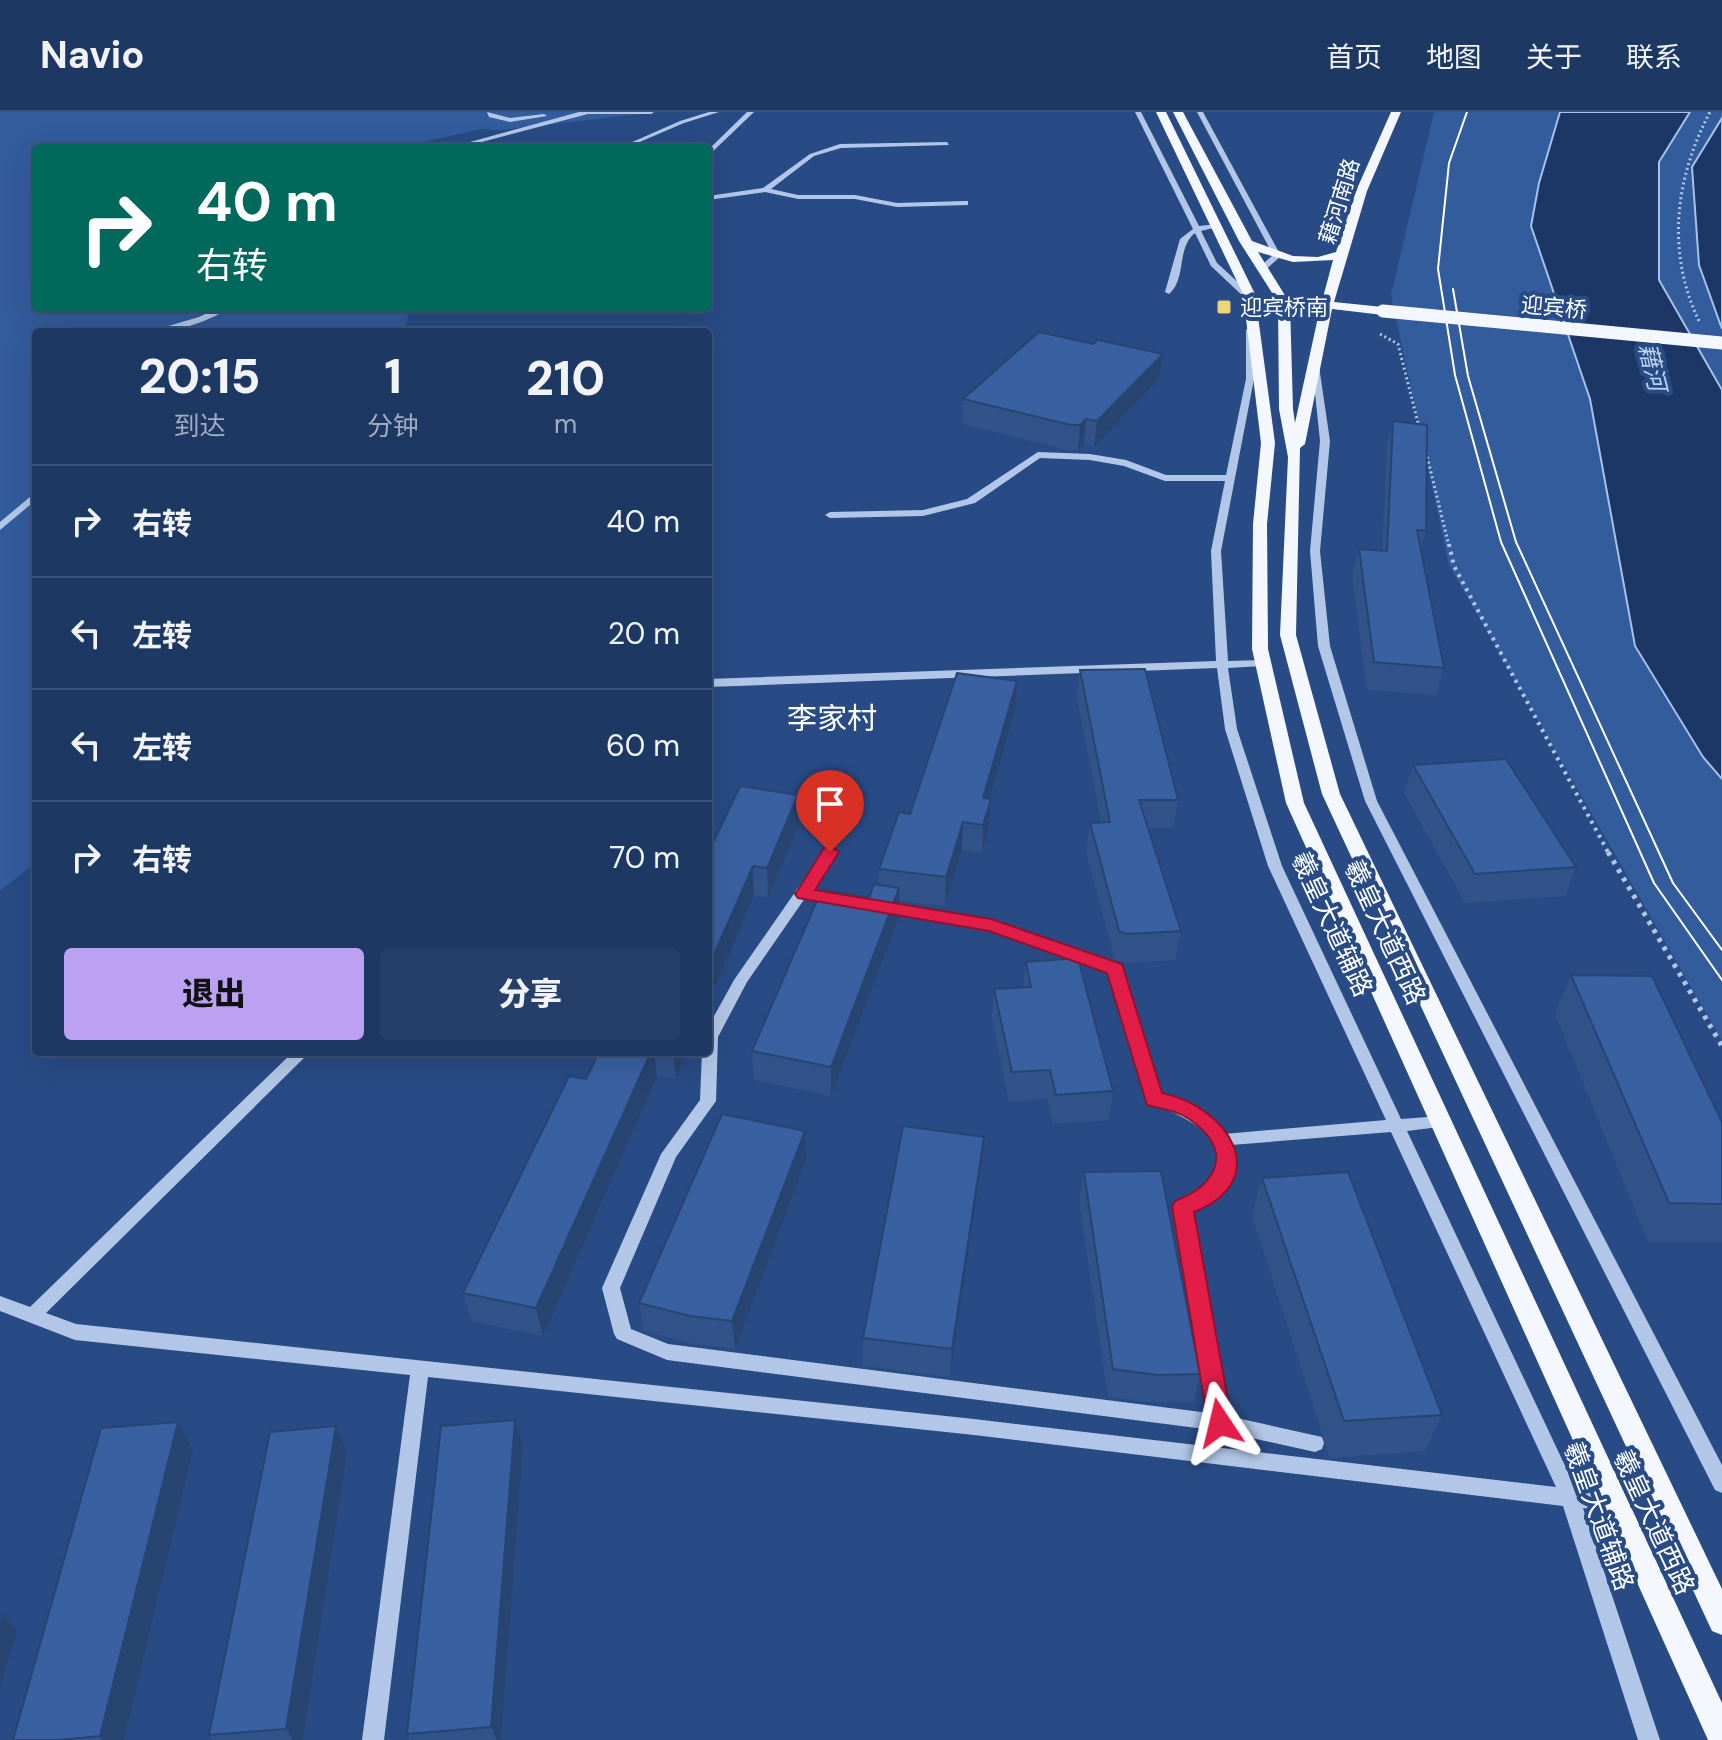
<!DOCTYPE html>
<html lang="zh">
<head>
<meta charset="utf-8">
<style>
	:root { --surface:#1e3864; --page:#263f6a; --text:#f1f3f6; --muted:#a1acbf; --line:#3c5278; --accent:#bca0f2 }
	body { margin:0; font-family:"DM Sans","Noto Sans SC",sans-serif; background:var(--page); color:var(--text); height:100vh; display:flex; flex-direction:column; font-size:30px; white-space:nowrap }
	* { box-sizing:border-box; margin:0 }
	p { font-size:26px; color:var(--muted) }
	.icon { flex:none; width:44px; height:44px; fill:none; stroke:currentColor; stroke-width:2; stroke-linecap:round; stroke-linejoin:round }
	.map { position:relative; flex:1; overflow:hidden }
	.drawer { position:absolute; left:32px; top:216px; width:680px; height:728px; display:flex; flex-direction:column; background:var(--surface); border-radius:8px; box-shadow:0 8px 32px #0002,0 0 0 2px var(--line) }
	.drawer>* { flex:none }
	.hud { position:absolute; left:32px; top:32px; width:680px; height:168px; border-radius:8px; box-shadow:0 8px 32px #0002,0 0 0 2px var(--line); background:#00695c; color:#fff; overflow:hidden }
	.pin { position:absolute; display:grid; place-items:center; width:68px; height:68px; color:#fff; margin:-82px -34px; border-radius:50% 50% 50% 0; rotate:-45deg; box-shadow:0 0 8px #0007 }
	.pin .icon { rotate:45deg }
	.me { position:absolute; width:88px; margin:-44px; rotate:350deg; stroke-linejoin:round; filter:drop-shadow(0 0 6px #0008) }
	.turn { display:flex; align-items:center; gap:28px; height:168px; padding:0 32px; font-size:36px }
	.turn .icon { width:104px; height:104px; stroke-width:2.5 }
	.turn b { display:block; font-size:56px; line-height:68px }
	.eta { display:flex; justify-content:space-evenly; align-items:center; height:136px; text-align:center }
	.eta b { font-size:48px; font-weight:800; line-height:56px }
	.primary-button { display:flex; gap:16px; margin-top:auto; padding:16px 32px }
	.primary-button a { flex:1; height:92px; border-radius:8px; background:var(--accent); color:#111; font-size:32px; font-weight:800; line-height:92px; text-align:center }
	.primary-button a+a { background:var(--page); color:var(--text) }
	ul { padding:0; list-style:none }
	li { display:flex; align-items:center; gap:24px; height:112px; padding:0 32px; border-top:2px solid var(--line) }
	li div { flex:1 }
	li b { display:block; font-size:30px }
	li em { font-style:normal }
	header { display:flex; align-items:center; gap:48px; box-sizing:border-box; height:112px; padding:0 40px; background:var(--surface); border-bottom:2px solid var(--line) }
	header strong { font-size:38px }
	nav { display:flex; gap:44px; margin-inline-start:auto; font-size:28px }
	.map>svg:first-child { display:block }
	.green { fill:#335c9c }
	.water { fill:#1c3765; stroke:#a7c1e8; stroke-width:2 }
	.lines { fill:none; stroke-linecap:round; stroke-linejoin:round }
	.path-far2 { stroke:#b2c7e7; stroke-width:3; stroke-dasharray:2 3; stroke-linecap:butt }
	.path-far1 { stroke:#b2c7e7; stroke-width:4; stroke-dasharray:3 5; stroke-linecap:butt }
	.path { stroke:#b2c7e7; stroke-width:5; stroke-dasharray:4 6; stroke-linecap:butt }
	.minor { fill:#b2c7e7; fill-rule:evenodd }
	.major { fill:#f4f7fe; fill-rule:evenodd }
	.tram { stroke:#fff; stroke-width:2 }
	.major-bridge { stroke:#f4f7fe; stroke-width:13 }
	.wall { fill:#31538a }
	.shaded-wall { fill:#284471 }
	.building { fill:#3961a1; stroke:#284471; stroke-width:2 }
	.route { fill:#e11d48; stroke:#92132f; stroke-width:2 }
	.poi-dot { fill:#efd379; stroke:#284b85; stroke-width:3 }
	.labels { text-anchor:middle; stroke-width:8; stroke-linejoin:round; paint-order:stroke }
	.far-street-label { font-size:22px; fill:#fff; stroke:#284b85 }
	.far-poi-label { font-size:22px; fill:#fff; stroke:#284b85; text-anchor:start }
	.far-water-label { font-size:24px; font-style:italic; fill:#bed1ef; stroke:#284b85 }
	.street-label { font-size:26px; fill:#fff; stroke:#284b85 }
	.quarter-label { font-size:30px; fill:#fff; stroke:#284b85 }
</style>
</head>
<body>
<header>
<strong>Navio</strong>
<nav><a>首页</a><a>地图</a><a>关于</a><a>联系</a></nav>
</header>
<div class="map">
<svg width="1722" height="1628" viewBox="0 0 1722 1628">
	<rect width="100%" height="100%" fill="#284b85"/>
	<path class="green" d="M0 0H658L498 18 481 17 396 36H36V196H410L404 220H36V750L0 779Z
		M1434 0H1560L1539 71 1555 188 1590 287 1635 534 1703 645 1722 667V929L1449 453 1391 183Z
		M1690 0H1722V278L1659 168V49Z"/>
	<path class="water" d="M1560 0H1690L1659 50V168L1722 278V667L1703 645 1635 534 1590 287 1531 114 1539 71Z
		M1722 6V217L1699 153 1692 55Z"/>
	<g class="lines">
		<path class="path-far2" d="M1699 209C1666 140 1675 66 1710 0
			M1380 222 1398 232 1420 319
			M1426 340 1449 434"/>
		<path class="path-far1" d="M1449 432 1454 454 1609 742"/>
		<path class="path" d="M1608 740 1722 934"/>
		<path class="minor" d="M487 0 510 6 544 2 547 4 510 10 489 5Z
			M579 0H654L651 2H588L459 36H448Z
			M709 0H719L684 11 635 32 630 31 680 9Z
			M747 0H754L708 44V38Z
			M1135 0H1141L1199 114 1217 112 1221 114 1201 119 1217 151 1252 183V187H1246L1211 154 1195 121C1176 136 1187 167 1169 182L1165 180 1180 127 1193 117Z
			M1197 0H1203L1281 144 1264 159 1257 157 1273 143Z
			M947 30 949 33 841 36 814 44 771 77 798 83H855L897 91 965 89H968V93L897 95 855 87H798L765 80 708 88V84L763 76 810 42 840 32Z
			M218 196H229C207 211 174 220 148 220L199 205Z
			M1250 215 1254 218V267L1221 439 1228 549 1263 548 1269 551 1263 554 1228 556 1237 617 1282 754 1401 1007 1441 1004 1447 1006 1449 1010 1447 1014 1407 1019 1576 1377 1622 1385 1625 1391 1622 1397 1615 1400 1583 1396 1660 1628H1638L1563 1394 974 1323 428 1265 384 1628H362L410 1263 75 1228 0 1199V1184L30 1195 293 940H310L46 1201 76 1212 974 1307 1556 1375 1391 1020 1231 1033C1240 1069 1221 1083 1192 1098L1228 1304 1322 1325 1324 1331 1322 1337 1315 1340 1220 1319 667 1248 617 1227 614 1222 602 1176 661 1042 700 988 702 940H708V915L734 868 825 737 830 736 837 740 747 870 718 925 716 989 676 1045 620 1176 631 1217 668 1232 1209 1301 1175 1095C1183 1081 1204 1080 1214 1065 1239 1027 1175 999 1148 991L1110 860 989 817 883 800 876 795 883 790 991 808 1121 853 1161 983C1185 990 1209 1000 1224 1022L1386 1008 1268 754 1225 617 1217 556 708 575V567L1216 549 1211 439 1225 369H1165L1124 354 1090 348 1040 346 975 391 923 404 830 406 825 403 830 400 923 398 967 387 1038 340 1090 342 1126 348 1166 363H1226L1246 267V218Z
			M1312 252 1319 254 1330 329 1320 439 1330 534 1377 689 1722 1353V1381L1715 1378 1365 689 1318 534 1310 439 1320 329Z
			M36 380V388L0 418V410Z"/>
		<path class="major" d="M1156 0H1166L1255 182 1275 331 1267 412 1268 537 1304 691 1722 1591V1628H1708L1286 691 1252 537 1253 412 1261 331 1243 182Z
			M1173 0H1183L1252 129 1293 144 1318 145 1336 140 1356 79 1391 0H1401L1367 79 1334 190 1383 195 1389 199 1383 203 1332 197 1305 332 1300 336 1296 523 1340 682 1722 1477V1523L1712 1519 1322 682 1280 523 1288 345 1279 297 1278 191 1267 187 1274 184 1239 129ZM1258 140 1293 150 1333 148 1322 189 1286 185ZM1290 192 1320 196 1295 311 1293 297Z"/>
		<path class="tram" d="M1467 0 1449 51 1438 157 1455 263 1501 430 1654 771 1722 868
			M1453 177 1468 264 1516 430 1673 771 1722 838"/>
		<path class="major-bridge" d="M1383 199 1722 231"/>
	</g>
	<path class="wall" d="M1093 232 1163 242 1159 267 1094 335 1084 332 1078 339 1068 338 962 312 963 287Z
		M1393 309 1426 419 1421 436 1444 556 1436 583 1367 578 1352 464 1359 437 1382 439 1387 334Z
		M1080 558 1178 688 1173 716H1148L1181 819 1175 848 1123 851 1115 848 1086 740 1090 711 1101 710 1077 585Z
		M1015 597 989 687V715L982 741 962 738 945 794 899 789V805L831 984 754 968 752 939 879 773V757L910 702Z
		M1413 653 1576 755 1565 784 1465 791 1404 681Z
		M798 683 799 712 768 785 754 783 708 891V741Z
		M1026 850 1113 979 1109 1008 1053 1012 1047 987 1009 990 992 907 994 877 1023 876Z
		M1571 863 1722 1010V1130H1648L1555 902Z
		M599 940H687L676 967 657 964 543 1224 471 1209 463 1181 586 967Z
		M805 1019 806 1048 735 1237 694 1232 644 1219 639 1191Z
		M981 1054 950 1265 863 1254V1226Z
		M1084 1060 1200 1262 1193 1290H1150L1108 1285 1079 1089Z
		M1262 1066 1442 1303 1425 1339 1330 1346 1252 1104Z
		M515 1308 523 1335 501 1628H409L407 1622Z
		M336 1314 347 1342 303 1628H213L209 1623Z
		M193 1338 124 1628H13Z"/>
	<path class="shaded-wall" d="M1163 242 1159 267 1094 335 1097 309Z
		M1086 307 1084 332 1078 339 1080 313Z
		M1017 569 1015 597 982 714 983 686Z
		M798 683 799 712 768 785 767 756Z
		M991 687 989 715 982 741 983 713Z
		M963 710 962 738 945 794 946 765Z
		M753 754 754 783 708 891V856Z
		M899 776V805L831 984V955Z
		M651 940H654L657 964 543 1224 536 1196Z
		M673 940H687L676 967Z
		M805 1019 806 1048 735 1237 732 1209Z
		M984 1025 981 1054 950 1265 952 1237Z
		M515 1308 523 1335 501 1628H497L491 1615Z
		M178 1310 193 1338 124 1628H103L100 1624Z
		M336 1314 347 1342 303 1628H293L286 1617Z
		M3 1502 17 1519 0 1576V1512Z"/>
	<path class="building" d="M1039 220 1093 232 1098 228 1163 242 1097 309 1086 307 1080 313H1071L963 287Z
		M1393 309 1427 313 1426 419 1417 418 1444 556 1374 550 1359 437 1387 439Z
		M1145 557 1178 688H1139L1181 819 1127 822 1119 819 1090 711 1110 710 1080 558Z
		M957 561 1017 569 983 686 991 687 983 713 963 710 946 765 879 757 899 700 910 702Z
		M1506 647 1576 755 1475 762 1413 653Z
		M740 674 798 683 767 756 753 754 708 856V741Z
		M874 772 899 776 831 955 752 939 822 777 869 786Z
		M1078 846 1113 979 1056 983 1050 958 1012 960 994 877 1031 875 1026 850Z
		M1571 863 1652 864 1722 1010V1092L1669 1091Z
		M599 940H651L536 1196 463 1181 569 964 586 967Z
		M722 1002 805 1019 732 1209 690 1204 639 1191Z
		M903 1014 984 1025 952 1237 863 1226Z
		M1161 1059 1200 1262 1157 1263 1113 1257 1084 1060Z
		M1348 1060 1442 1303 1344 1309 1262 1066Z
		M515 1308 491 1615 407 1622 441 1314Z
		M178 1310 100 1624 59 1628H13L101 1316Z
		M336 1314 286 1617 209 1623 270 1320Z"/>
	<path class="route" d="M830 734 839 740 815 778 991 807 1122 852 1162 981C1228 994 1275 1068 1194 1100L1232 1311 1229 1319 1220 1322 1212 1319 1208 1311 1172 1095 1175 1089C1220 1072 1233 1037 1189 1007 1176 998 1161 997 1147 993L1107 861 989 819 798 786 795 782 798 778 824 736Z"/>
	<rect class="poi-dot" x="1216" y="187" width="16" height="16" rx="4"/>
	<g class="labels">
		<g class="far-street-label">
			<text transform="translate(1339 89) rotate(-73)" y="8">藉河南路</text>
			<text transform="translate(1554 195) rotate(5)" y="8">迎宾桥</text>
		</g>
		<g class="far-poi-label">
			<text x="1240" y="203">迎宾桥南</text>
		</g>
		<g class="far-water-label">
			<text transform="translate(1652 255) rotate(76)" y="8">藉河</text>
		</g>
		<g class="street-label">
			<text transform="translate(1332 812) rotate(65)" y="9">羲皇大道辅路</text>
			<text transform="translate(1385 820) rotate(65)" y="9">羲皇大道西路</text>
			<text transform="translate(1599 1404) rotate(70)" y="9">羲皇大道辅路</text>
			<text transform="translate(1654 1410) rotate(65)" y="9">羲皇大道西路</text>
		</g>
		<g class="quarter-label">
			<text x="832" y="617">李家村</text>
		</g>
	</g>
</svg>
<div class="pin" style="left:830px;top:740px;background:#d93025"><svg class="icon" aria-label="arrive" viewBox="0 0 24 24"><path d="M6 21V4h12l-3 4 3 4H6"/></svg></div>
<svg class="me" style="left:1220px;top:1311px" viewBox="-20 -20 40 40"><path d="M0-17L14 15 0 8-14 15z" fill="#e11d48" stroke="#fff" stroke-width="4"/></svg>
<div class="hud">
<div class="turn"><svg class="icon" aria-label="right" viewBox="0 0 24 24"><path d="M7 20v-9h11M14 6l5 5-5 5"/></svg><div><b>40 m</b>右转</div></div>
</div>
<section class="drawer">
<div class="eta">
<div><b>20:15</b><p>到达</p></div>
<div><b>1</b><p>分钟</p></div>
<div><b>210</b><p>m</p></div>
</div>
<ul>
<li><svg class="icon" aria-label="right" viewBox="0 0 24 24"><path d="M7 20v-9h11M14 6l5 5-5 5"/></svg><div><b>右转</b></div><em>40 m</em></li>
<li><svg class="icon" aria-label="left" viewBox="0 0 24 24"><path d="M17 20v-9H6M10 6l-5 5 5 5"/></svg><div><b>左转</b></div><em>20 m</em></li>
<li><svg class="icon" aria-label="left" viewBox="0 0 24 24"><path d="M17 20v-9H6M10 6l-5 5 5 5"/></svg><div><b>左转</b></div><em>60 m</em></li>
<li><svg class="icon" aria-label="right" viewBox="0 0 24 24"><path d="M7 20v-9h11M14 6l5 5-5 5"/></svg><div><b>右转</b></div><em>70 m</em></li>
</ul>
<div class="primary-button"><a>退出</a><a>分享</a></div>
</section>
</div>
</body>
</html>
